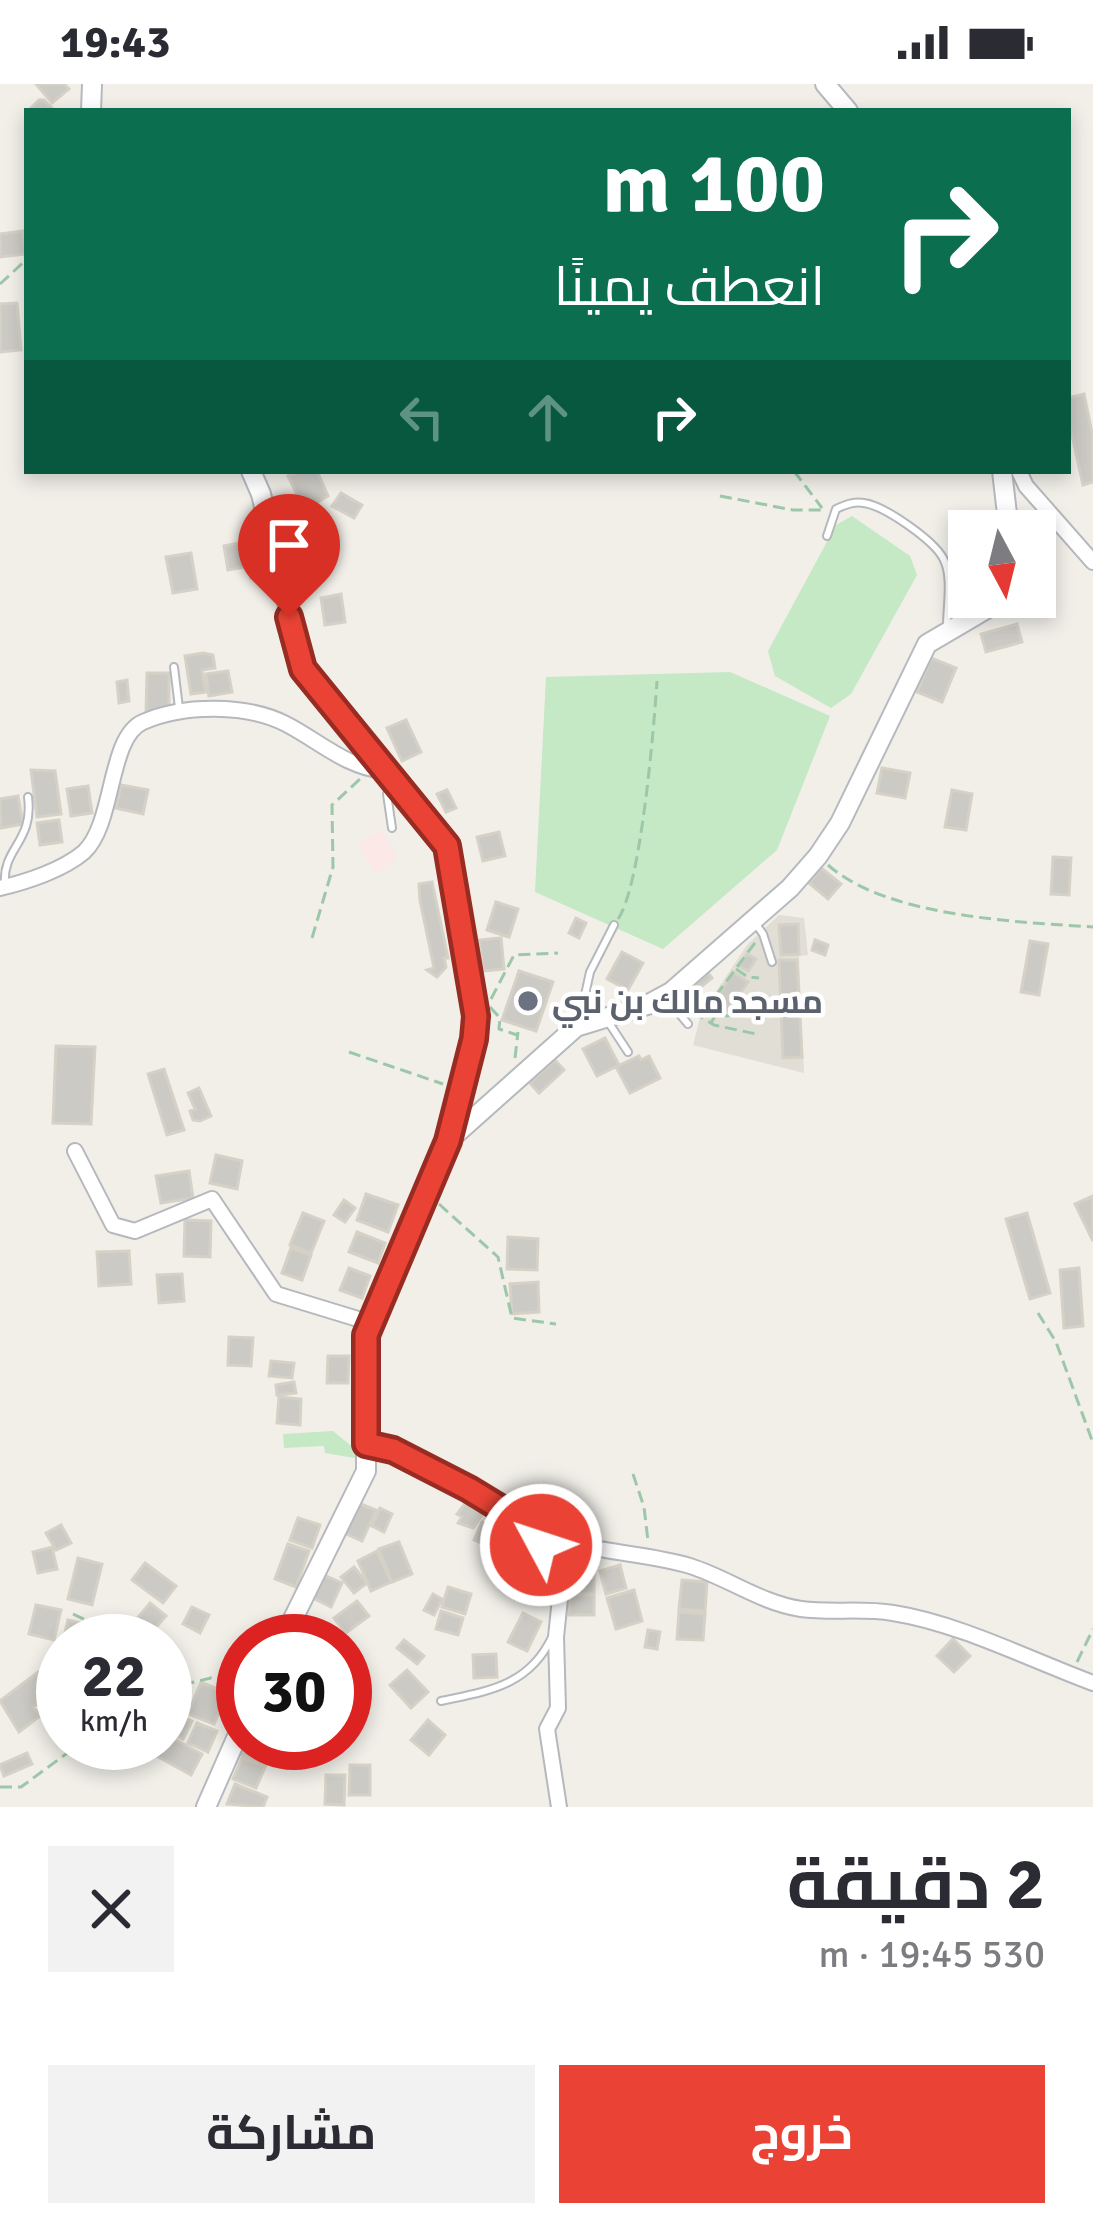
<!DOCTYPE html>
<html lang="ar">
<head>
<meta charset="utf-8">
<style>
	:root { --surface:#fff; --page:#f2f2f3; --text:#2b2b33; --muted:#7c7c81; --accent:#ea4335 }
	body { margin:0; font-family:Signika,Cairo,sans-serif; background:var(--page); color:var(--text); direction:rtl; height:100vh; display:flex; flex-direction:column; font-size:45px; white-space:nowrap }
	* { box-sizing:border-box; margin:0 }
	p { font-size:39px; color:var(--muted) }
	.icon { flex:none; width:66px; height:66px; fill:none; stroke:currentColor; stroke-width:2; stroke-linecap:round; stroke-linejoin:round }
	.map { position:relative; height:1723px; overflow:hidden; direction:ltr }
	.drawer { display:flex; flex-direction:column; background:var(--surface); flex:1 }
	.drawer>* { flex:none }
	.guide { position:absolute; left:24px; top:24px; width:1047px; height:366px; border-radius:0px; box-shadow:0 6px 18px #0003; direction:rtl; background:#0b6e4f; color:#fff; overflow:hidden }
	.needle { width:78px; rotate:173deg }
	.buttons { position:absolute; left:948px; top:426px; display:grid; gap:24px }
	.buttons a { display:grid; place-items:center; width:108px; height:108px; border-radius:0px; background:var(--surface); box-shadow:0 6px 18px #0003; font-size:60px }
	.speed { position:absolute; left:36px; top:1530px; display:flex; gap:24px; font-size:60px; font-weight:700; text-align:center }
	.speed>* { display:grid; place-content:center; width:156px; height:156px; border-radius:50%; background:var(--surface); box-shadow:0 6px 18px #0003; line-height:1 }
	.speed small { font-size:30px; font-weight:400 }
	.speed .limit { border:18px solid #d22; background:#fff; color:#111 }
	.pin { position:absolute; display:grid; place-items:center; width:102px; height:102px; color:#fff; margin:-123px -51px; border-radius:50% 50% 50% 0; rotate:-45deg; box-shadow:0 0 12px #0007 }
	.pin .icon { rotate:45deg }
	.me { position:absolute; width:132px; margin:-66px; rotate:310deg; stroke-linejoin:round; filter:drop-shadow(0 0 9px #0008) }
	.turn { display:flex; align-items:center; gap:42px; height:252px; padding:0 48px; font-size:54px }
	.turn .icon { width:156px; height:156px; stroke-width:2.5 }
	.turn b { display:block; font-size:84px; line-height:102px }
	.lanes { display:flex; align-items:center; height:114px; padding:0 48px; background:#0003; justify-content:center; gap:60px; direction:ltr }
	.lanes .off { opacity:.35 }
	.round { display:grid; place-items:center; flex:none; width:126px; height:126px; border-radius:0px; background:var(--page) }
	.headline { display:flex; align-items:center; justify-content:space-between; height:204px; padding:0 48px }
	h1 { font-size:72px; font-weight:700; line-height:90px }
	.cta { display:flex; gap:24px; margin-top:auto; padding:24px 48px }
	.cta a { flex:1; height:138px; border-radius:0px; background:var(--accent); color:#fff; font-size:48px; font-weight:700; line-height:138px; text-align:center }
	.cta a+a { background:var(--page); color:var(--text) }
	.status { display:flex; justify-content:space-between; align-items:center; height:84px; padding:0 60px; background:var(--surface); direction:ltr }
	.status svg { height:33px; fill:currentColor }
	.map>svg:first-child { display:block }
	.education { fill:#e1ded6 }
	.medical { fill:#fce8e6 }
	.green { fill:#c5e8c5 }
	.building { fill:#cccac5; stroke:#d6d1c6; stroke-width:3 }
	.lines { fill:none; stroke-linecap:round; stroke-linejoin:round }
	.lane-casing { stroke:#b5b8bc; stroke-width:10 }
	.street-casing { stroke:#b5b8bc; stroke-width:18 }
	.secondary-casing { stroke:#b6babf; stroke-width:22 }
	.path { stroke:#9cc7a9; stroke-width:3; stroke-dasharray:12 6; stroke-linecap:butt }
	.lane { stroke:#fff; stroke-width:6 }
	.street { stroke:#fff; stroke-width:14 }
	.secondary { stroke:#fff; stroke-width:18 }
	.route-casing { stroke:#982c22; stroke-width:30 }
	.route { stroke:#ea4335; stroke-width:21 }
	.worship-dot { fill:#6b7280; stroke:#fff; stroke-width:4.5 }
	.labels { text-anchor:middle; stroke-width:9; stroke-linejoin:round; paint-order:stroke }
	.worship-label { font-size:33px; font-weight:bold; fill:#5b616d; stroke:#fff; text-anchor:start }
</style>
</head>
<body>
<div class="status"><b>19:43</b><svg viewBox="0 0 49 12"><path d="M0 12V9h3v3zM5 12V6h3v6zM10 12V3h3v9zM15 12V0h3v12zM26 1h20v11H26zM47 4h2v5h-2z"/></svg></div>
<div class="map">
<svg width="1093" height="1723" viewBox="0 0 1093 1723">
	<rect width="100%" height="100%" fill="#f1efe8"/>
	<path class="education" d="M779 831 804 834 808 871 799 872 804 989 693 961 701 930 747 861Z"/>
	<path class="medical" d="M382 745 397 774 381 787H375L358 760Z"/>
	<path class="green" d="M852 432 910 472 917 491 851 610 831 624 775 592 768 567 836 441Z
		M730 588 830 632 777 766 663 865 535 808 546 593Z
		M333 1347 355 1365V1374L325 1369 324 1362 284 1364 283 1350Z"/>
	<path class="building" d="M36 0H64L69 5 52 19Z
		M39 16H44L55 27H28Z
		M23 147 26 170 0 173V150Z
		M17 219 21 266 0 268V220Z
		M1084 310 1093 353V398L1083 401 1068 333V314Z
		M302 387H317L328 412 305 426 288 392Z
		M341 409 362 421 354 434 332 422Z
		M302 438 308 464 287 470 280 444Z
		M254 456 261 491 251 494 249 482 228 486 224 462Z
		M191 469 197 505 173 509 166 473Z
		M341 510 345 538 325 541 321 514Z
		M1017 540 1022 558 986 568 981 550Z
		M203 569 213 571 215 584 202 586 206 608 191 610 185 572Z
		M931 574 956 584 942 618 917 608Z
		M228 587 232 608 209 612 206 590Z
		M147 589H169V622L146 628Z
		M127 596 129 617 119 619 117 598Z
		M406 636 421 668 402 677 387 644Z
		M882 684 910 689 905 714 877 709Z
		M31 686 55 687 61 730 37 733Z
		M121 701 148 706 143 730 116 724Z
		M88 702 92 729 71 732 67 705Z
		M447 706 456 724 446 728 437 710Z
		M952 706 972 710 966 746 945 743Z
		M18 712 23 740 1 744 0 715Z
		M59 736 62 758 40 761 37 739Z
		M499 748 505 772 483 777 477 753Z
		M1053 773 1071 774 1069 811 1051 810Z
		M821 784 841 800 828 815 809 799Z
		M432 798 448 874H444L446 883 437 893 427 886 434 884 420 816 419 800Z
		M496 818 518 825 509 853 487 846Z
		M576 834 586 839 579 854 569 849Z
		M798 840 799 870 781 871 779 841Z
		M501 854 504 885 483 887 479 856Z
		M815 856 828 861 825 871 812 866Z
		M1030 857 1048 860 1039 911 1021 908Z
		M622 868 643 879 628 906 607 895Z
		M747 870 756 875 748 887 739 882Z
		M779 876H797L802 973 783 974Z
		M519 887 553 898 536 947 502 936Z
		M733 888 748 898 728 927 714 918Z
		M708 889 712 894 696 907 692 902Z
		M605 954 619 981 597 992 583 965Z
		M56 962 95 963 91 1040 53 1039Z
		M639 972 641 976 649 972 660 994 630 1009 616 983Z
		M555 976 564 986 539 1009 530 999Z
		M164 985 184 1046 167 1051 148 990Z
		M199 1004 211 1032 200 1037 193 1036 190 1027 195 1025 188 1009Z
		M216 1071 242 1077 237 1105 210 1099Z
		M189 1087 193 1114 161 1119 156 1092Z
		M366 1110 398 1121 388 1148 357 1136Z
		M1093 1112V1157L1075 1120Z
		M344 1116 355 1124 345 1138 334 1131Z
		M303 1129 324 1137 311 1169 290 1161Z
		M1027 1129 1050 1209 1030 1215 1006 1135Z
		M185 1136 211 1137 210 1173 184 1172Z
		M357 1148 385 1159 378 1179 349 1168Z
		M508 1153 538 1155 537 1186 507 1185Z
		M291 1164 311 1171 302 1196 282 1189Z
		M129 1167 131 1200 99 1202 97 1168Z
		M349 1184 370 1192 362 1214 340 1206Z
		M1079 1184 1083 1242 1064 1244 1060 1186Z
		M182 1190 184 1217 159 1219 157 1191Z
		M538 1198 539 1228 512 1230 510 1200Z
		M229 1253 253 1254 251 1282 228 1281Z
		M328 1272H349L348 1299H327Z
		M271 1277 294 1279 292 1294 269 1292Z
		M294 1298 296 1309 277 1311 276 1301Z
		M279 1313 301 1315 300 1341 277 1339Z
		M467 1417 484 1428 473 1444 458 1439 462 1433 457 1430Z
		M356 1418 376 1426 362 1457 342 1448Z
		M380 1424 392 1430 384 1448 372 1442Z
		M495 1429 516 1439 511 1452 515 1454 503 1479 495 1475 499 1467 474 1456 482 1438 490 1442Z
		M298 1434 320 1441 312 1464 290 1456Z
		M61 1441 71 1459 56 1466 46 1449Z
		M529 1455 552 1492 532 1504 509 1468Z
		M399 1458 412 1490 392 1498 379 1465Z
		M288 1460 309 1467 296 1503 275 1495Z
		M52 1463 57 1485 38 1489 33 1468Z
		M377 1467 391 1498 371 1507 358 1477Z
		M78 1474 102 1480 92 1521 68 1515Z
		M145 1479 176 1502 163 1519 132 1496Z
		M620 1481 626 1504 606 1510 600 1487Z
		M354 1483 367 1499 354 1509 341 1493Z
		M569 1486H594V1509L569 1510Z
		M324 1491 342 1499 331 1523 313 1514Z
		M682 1496 707 1498 705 1527 679 1525Z
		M448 1503 471 1510 465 1530 442 1523Z
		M634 1506 642 1537 616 1545 607 1514Z
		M433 1510 442 1515 434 1531 424 1526Z
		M570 1511H594V1531H569Z
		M357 1517 369 1532 346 1549 334 1534Z
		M150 1519 166 1532 144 1557 129 1544Z
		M36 1521 61 1526 54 1556 29 1550Z
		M192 1523 209 1531 200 1549 183 1540Z
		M441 1527 463 1534 458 1551 436 1545Z
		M679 1528 705 1530 703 1556 677 1555Z
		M523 1529 541 1538 527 1567 508 1558Z
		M68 1536 93 1542 89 1557H63Z
		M648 1546 660 1548 657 1565 645 1563Z
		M953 1555 970 1572 954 1588 937 1572Z
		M404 1556 424 1572 417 1580 397 1564Z
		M496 1570 497 1593 474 1594 473 1571Z
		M407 1586 428 1608 411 1624 390 1601Z
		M38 1588 53 1608 33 1623 40 1632 19 1648 0 1617Z
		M201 1598 227 1609 214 1640 188 1630Z
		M174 1629 192 1637 183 1655 165 1647Z
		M428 1636 445 1651 429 1671 411 1656Z
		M197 1639 217 1647 208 1668 188 1659Z
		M165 1650 202 1670 191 1691 153 1670 159 1659H165Z
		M248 1659H275L266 1681 242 1671Z
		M294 1659H328L323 1671Z
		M27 1669 32 1680 4 1692 0 1681Z
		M242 1674 265 1683 256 1704 233 1695Z
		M350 1681H370V1711H349Z
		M326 1691H345L344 1721 325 1720Z
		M235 1700 267 1713 263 1723 227 1720Z"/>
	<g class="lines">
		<g class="lane-casing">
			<path id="lane" d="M827 452 836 425C845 421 854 417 864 419 885 422 933 456 943 474 953 492 947 521 947 542
				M174 583 179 624
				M392 701 387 710 392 744
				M5 800C2 764 34 758 28 713
				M755 839 763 850 772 878
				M667 915 688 940
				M607 936 628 968
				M579 938 590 888 614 841
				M441 1617C488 1607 529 1602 552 1553"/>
		</g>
		<g class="street-casing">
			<path id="street" d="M1019 387 1026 402 1093 478
				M0 804C26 798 63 786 84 768 115 739 108 653 143 638 184 620 247 620 286 640 319 657 347 684 385 687
				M75 1067 113 1141 135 1147 212 1115 276 1210 371 1239
				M366 1360C444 1378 503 1441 581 1461 617 1470 654 1471 690 1482 728 1494 761 1519 801 1525 831 1529 863 1524 893 1529 958 1539 1031 1576 1093 1599
				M526 1442 556 1485 561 1505 556 1553 558 1624 547 1645 559 1723"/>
		</g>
		<g class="secondary-casing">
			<path id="secondary" d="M825 0 848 27
				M91 27 92 0
				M251 387 261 410 303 585 447 762 476 932 474 955 448 1057 366 1251V1387L282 1557
				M1002 387 1009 447
				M448 1057 576 943 647 921 671 908 790 804 818 772 840 739 927 560 1007 513
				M206 1723 243 1639"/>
		</g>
		<path class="path" d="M0 200 27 175
			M794 387 822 424
			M720 412 793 426H823
			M828 781C887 833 1017 838 1093 843
			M618 835C641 802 654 643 657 597
			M312 854 333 783 332 721 360 695
			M736 885 748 893 759 894
			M491 915 514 871 558 869
			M490 923 500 934 499 945 517 951
			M693 928 714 941 756 950
			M720 928 727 932 759 928
			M711 939 718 927 709 921 757 856
			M349 968 443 1000
			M515 974 518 948
			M439 1120 498 1173 512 1234 556 1240
			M1038 1229 1056 1258 1093 1359
			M633 1390 644 1423 648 1457
			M73 1530 130 1557
			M1077 1578 1093 1545
			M165 1586 178 1600
			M165 1605 211 1594 243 1601
			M0 1703H21L81 1659"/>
		<use href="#lane" class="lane"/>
		<use href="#street" class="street"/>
		<use href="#secondary" class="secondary"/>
	</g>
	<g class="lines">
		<g class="route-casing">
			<path id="route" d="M289 533 303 585 447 762 476 932 474 955 448 1057 366 1251V1360L393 1366 469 1405 523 1438 541 1461"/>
		</g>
		<use href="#route" class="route"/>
	</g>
	<circle class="worship-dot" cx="528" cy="917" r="12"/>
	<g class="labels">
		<g class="worship-label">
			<text x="552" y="929">مسجد مالك بن نبي</text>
		</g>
	</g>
</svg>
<div class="buttons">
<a><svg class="needle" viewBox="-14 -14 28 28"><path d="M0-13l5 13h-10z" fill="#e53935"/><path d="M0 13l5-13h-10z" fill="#7c7c81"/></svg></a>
</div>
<div class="speed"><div>22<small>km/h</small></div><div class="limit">30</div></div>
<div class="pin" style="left:289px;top:533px;background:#d93025"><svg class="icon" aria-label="arrive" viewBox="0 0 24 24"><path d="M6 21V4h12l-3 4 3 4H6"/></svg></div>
<svg class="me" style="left:541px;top:1461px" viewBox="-20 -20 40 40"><circle r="17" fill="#ea4335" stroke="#fff" stroke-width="3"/><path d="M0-11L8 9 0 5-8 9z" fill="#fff"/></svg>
<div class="guide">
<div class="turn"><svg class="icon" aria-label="right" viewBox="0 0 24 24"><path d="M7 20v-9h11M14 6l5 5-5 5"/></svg><div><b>100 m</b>انعطف يمينًا</div></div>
<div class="lanes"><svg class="icon off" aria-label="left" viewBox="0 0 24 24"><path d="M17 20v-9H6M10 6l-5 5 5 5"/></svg><svg class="icon off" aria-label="ahead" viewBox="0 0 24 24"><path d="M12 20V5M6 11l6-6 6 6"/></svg><svg class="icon" aria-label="right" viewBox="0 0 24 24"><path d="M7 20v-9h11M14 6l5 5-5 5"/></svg></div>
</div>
</div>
<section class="drawer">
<div class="headline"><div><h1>2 دقيقة</h1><p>530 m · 19:45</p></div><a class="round"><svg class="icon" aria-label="close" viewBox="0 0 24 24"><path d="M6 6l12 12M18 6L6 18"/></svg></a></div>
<div class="cta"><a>خروج</a><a>مشاركة</a></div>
</section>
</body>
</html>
